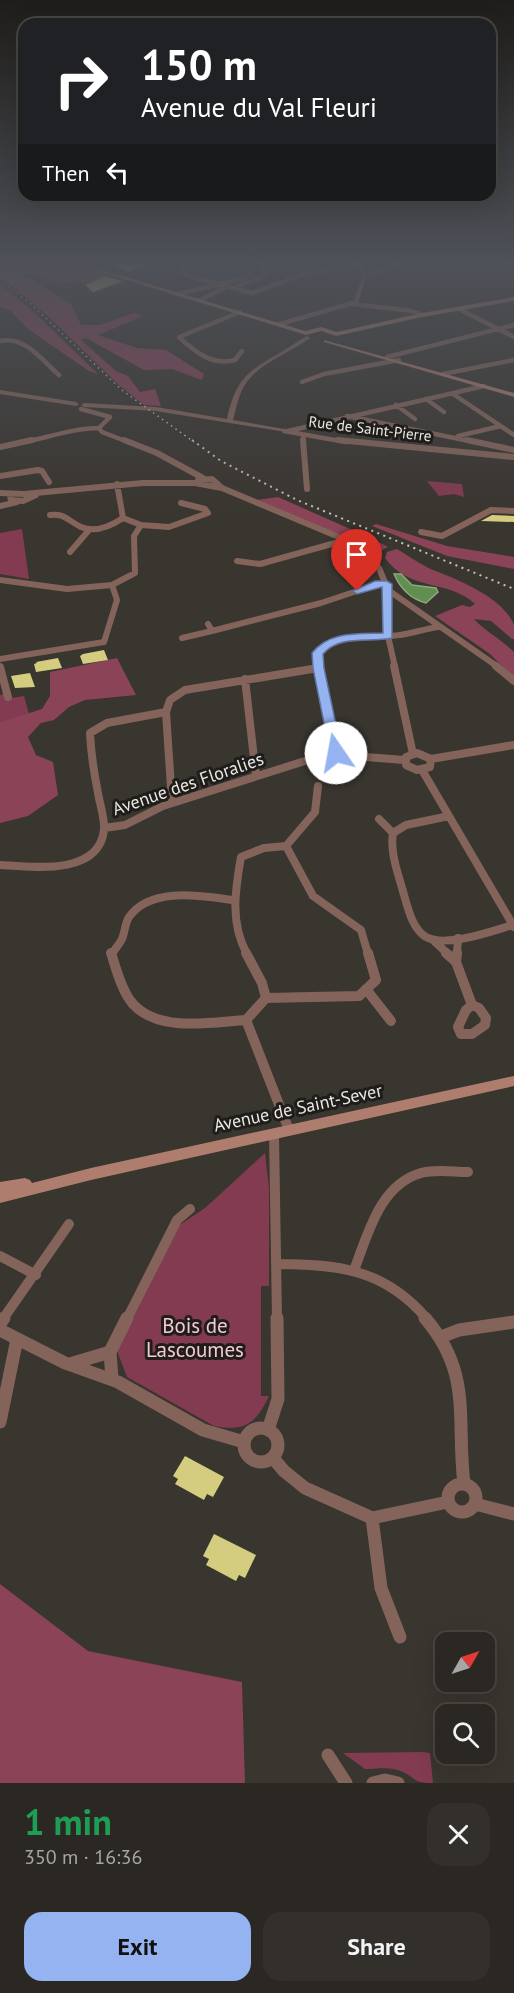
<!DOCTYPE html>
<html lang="en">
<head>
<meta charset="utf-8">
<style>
	:root { --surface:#2b2823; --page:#33302b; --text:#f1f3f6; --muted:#a6a6a6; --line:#474441; --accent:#95b2f1 }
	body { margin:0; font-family:"PT Sans",sans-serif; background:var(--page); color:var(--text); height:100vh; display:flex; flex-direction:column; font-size:22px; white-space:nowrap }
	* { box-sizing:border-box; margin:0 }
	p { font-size:20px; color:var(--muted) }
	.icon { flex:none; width:33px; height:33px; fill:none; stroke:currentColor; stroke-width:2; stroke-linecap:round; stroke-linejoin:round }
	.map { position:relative; height:1783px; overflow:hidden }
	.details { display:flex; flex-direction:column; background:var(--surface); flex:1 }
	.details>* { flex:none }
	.hud { position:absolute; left:18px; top:18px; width:478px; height:183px; border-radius:18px; box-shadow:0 6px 24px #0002,0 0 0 2px var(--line); background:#202124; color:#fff; overflow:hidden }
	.needle { width:39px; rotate:51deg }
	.buttons { position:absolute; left:435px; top:1632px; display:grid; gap:12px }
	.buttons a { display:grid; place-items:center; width:60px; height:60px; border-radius:12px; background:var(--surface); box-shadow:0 6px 24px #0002,0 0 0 2px var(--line); font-size:30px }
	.pin { position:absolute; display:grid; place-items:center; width:51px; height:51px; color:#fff; margin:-62px -26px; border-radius:50% 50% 50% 0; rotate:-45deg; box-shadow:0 0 6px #0007 }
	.pin .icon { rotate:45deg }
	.me { position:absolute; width:66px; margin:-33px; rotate:348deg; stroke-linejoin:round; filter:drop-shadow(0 0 4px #0008) }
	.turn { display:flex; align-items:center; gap:21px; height:126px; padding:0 24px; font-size:27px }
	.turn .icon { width:78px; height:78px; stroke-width:2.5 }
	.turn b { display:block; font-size:42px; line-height:51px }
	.then { display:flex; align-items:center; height:57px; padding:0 24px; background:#0003; gap:12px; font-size:22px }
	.round { display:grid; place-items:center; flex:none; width:63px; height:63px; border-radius:18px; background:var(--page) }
	.overview { display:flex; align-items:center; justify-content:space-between; height:102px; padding:0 24px }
	h1 { font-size:36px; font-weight:700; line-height:45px; color:#1e9e55 }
	.primary-button { display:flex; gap:12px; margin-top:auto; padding:12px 24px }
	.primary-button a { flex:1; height:69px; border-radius:18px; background:var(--accent); color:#111; font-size:24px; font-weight:700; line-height:69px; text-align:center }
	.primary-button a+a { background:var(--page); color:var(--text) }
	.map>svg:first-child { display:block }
	.green { fill:#823b50 }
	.forest { fill:#8b4358 }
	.water { fill:#638e52; stroke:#8ca97e; stroke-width:1.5 }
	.building { fill:#d4cd7f }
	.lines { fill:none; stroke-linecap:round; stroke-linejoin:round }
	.minor-far4 { stroke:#84645a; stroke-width:4.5 }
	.minor-far3 { stroke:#84645a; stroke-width:6 }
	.minor-far2 { stroke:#84645a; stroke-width:8 }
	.minor-far1 { stroke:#84645a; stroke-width:10 }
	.minor { stroke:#84645a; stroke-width:13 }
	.tertiary { fill:#84645a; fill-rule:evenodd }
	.secondary { fill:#af7d6e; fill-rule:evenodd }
	.rail-far1 { stroke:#c5c2bf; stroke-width:1.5; stroke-dasharray:1.5 4; stroke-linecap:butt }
	.rail { stroke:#c5c2bf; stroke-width:2; stroke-dasharray:2 4.5; stroke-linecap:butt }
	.route { fill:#95b2f1; stroke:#61749d; stroke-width:1.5 }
	.labels { text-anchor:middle; stroke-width:6; stroke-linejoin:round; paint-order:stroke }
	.far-street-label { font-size:15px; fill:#eae7e4; stroke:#1f1d1a }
	.street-label { font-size:18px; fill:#eae7e4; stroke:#1f1d1a }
	.near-park-label { font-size:21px; fill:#f5c8d2; stroke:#1f1d1a }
</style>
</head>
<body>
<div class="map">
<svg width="514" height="1783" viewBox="0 0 514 1783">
	<rect width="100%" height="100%" fill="#39352f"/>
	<path class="green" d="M46 264H69L126 281 94 293 80 281 61 283 20 272Z
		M427 481 462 484 464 497 454 494 439 496Z
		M22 529 29 579 0 574V533Z
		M4 694 5 699 24 696 29 714 0 722V695Z
		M265 1153 269 1188V1286H261V1396H269C256 1424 244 1432 214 1426L127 1377 117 1351 178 1226 205 1208Z
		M422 1752 430 1753 433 1783C413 1783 419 1780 403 1772 391 1766 377 1769 365 1769L343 1753Z"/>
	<path class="forest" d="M0 264H16L20 272 71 304 81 325H100L134 313 144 316 98 335 137 348 166 350 204 374 202 380 172 369 144 370 86 338 81 340 116 371 128 376 140 392 155 389 161 406 144 405 119 385 49 317 0 276Z
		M0 284 36 314 98 374 89 371 28 329 10 310 0 307Z
		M278 497 375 540 388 547 374 554 348 538 256 500Z
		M376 524 447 546 514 557V569L447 556 372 526Z
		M397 549C409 556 421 565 433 570 457 579 504 598 514 625 514 628 514 635 514 639H512L491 621 474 619C486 632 501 639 514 652V678L490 654 435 616 462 605 470 607 475 604C449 579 409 592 385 558L387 552Z
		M117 658 136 695 85 700 69 707 54 720 41 723 28 737 36 755 53 762 58 795 28 816 0 823V722L42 709 50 696V672Z
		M0 1584 88 1651 242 1682 245 1783H0Z"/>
	<path class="water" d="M394 574H401L412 585 436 588 438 592 426 603C411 599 400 588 394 574Z"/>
	<path class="building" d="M110 264H149L129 272Z
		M105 276 122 281 93 292 86 285Z
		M492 515 514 516V522L481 521Z
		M104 650 108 660 83 664 80 656 83 654Z
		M58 658 62 668 36 672 34 664 37 663 36 662Z
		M30 673 35 687 15 688 11 676Z
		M185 1456 224 1477 213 1497 207 1494 204 1500 175 1484 178 1479 173 1476Z
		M214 1534 256 1555 245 1578 239 1575 236 1581 206 1565 209 1559 203 1556Z"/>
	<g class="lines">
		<path class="minor-far4" d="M191 264 182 269 186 275 252 293 303 274 359 265
			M365 275 399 264
			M237 286 262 277 265 273 261 264
			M178 294 245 278 252 273 249 264
			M200 300 224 288
			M352 304 412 311 422 315
			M461 310 514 337
			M240 312 179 337C195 352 212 366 235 360L242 351
			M280 324 356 302 365 275 357 264
			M0 341C25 336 41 359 59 375
			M387 357 514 325
			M443 374 514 360
			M302 382 324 374 399 360
			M453 394 514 435
			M426 399 444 412
			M396 405 415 419
			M81 409 110 417 99 428 102 432 128 442
			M347 416 474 442
			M284 431 346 442
			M288 431 484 386
			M303 435 304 442
			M458 436 501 426
			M25 442C50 437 74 428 99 428"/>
		<path class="minor-far3" d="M124 440 157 453 203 478
			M303 440 307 489
			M338 440 514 457
			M467 440 514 450
			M0 447 32 440
			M0 476 38 470 42 471 49 482
			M198 480 212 479 222 488
			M0 493 24 494 143 483H195L222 488 346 540 379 568 388 590 498 667
			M10 496 11 500 23 501 36 495
			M0 506 17 502
			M50 515C65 513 68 521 81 527 95 533 111 526 123 518
			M141 525 169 527 208 513 205 509 181 503
			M421 532 442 536 491 510 514 511
			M70 552 90 529
			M237 561 260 564 346 540
			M0 580 67 589 112 585 135 573 134 536 141 525 123 518 117 484
			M388 590V636L395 667
			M208 624 212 631 321 603 375 585 387 584
			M182 638 212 631
			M0 659 104 642 117 600 112 585
			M318 667V653C342 632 371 639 400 635 413 633 425 629 438 627"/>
		<path class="minor-far2" d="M394 666 413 754
			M496 666 514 681
			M0 667 8 697
			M318 668 336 753
			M245 679 256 776
			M417 753 431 759 430 767 417 770 406 765V757Z
			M431 759 514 745
			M422 770 514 927
			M172 803 166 712 170 700 185 690 318 668V666
			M449 816 406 825 393 833C390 852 397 870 402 888 407 904 411 928 426 937 446 948 492 931 513 925
			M379 819 393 833
			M104 828 125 825 163 806 327 754 404 760
			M286 846 315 812 318 786
			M286 846 313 896 361 930 368 954
			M0 865C32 867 99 876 104 830 105 819 100 805 98 793 94 773 91 754 90 733L107 723 166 712
			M434 941 448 954
			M112 954C114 950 119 945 122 939 125 932 125 923 129 917 151 886 202 896 233 900
			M247 954C230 923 235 891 241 857L264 848 286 846
			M457 954 458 938"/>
		<path class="minor-far1" d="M111 953C116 968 122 992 133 1004 159 1033 212 1022 246 1020
			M246 953 262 983 266 998
			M446 953 456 962
			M457 953 456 962 472 1005
			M366 989 391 1021
			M266 998 359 996 376 980 368 953
			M266 998 246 1020 289 1130
			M472 1005 479 1008 486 1018 485 1025 472 1034H461L458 1027 466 1010Z
			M274 1134 277 1319
			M0 1256 36 1275
			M276 1264C337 1264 385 1269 427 1319
			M354 1270C368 1235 379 1185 421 1173 436 1169 453 1172 468 1172
			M3 1319 69 1224
			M127 1319 177 1220 190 1209"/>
		<path class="minor" d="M425 1318C473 1374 456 1418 464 1484
			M0 1324 4 1318
			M0 1330 65 1363 118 1382 203 1430 244 1442
			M441 1337 459 1330 514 1322
			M70 1364 110 1352
			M112 1379 110 1352 127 1318
			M0 1422 17 1339
			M244 1445a17 17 0 1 1 34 0a17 17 0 1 1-34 0Z
			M268 1430 278 1399 277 1318
			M273 1458 284 1471 305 1488 372 1518 448 1502
			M448 1498a14 14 0 1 1 28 0a14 14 0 1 1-28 0Z
			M475 1504 514 1514
			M372 1518 381 1588 400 1637
			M328 1755 346 1783
			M373 1783 385 1780 398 1783"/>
		<path class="tertiary" d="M307 336 310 338 309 339C288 354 256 364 243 388 238 398 236 409 233 420L284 429 286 430V432L156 411 84 407 81 405 84 403 156 407 227 419C236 378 248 371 283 351 291 346 299 340 307 336Z
			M0 390 76 402 79 404 76 406 0 394Z"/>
		<path class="secondary" d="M74 264H83L305 331 321 327 337 332 422 313 514 297V301L422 317 336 336 321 331 306 335Z
			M324 340 514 393V397L324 342Z
			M514 1076V1086L91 1180 0 1203V1182L25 1178 30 1180 32 1183 91 1168Z"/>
		<path class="rail-far1" d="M0 279 34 307 123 391 194 442"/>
		<path class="rail" d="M192 440 221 461 297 500 514 589"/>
	</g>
	<linearGradient id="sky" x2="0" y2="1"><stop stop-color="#1f1d1a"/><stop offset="0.51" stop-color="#4e5158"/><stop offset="1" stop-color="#4e5158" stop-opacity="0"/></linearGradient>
	<rect width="514" height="514" fill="url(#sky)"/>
	<path class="route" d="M375 581H387L392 584V638C369 643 340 634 323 654L324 668 342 753 336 757 330 753 313 668 312 653C329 631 357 634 383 633L382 587 357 594 352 591Z"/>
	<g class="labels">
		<g class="far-street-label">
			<text transform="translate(370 429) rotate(7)" y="5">Rue de Saint-Pierre</text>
		</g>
		<g class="street-label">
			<text transform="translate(188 784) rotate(-19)" y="6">Avenue des Floralies</text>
			<text transform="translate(298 1108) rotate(-12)" y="6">Avenue de Saint-Sever</text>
		</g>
		<g class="near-park-label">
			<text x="195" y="1333">Bois de<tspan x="195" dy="24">Lascoumes</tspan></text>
		</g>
	</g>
</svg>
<div class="buttons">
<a><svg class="needle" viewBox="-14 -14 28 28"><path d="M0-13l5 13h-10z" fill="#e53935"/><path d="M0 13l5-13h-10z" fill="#a6a6a6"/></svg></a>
<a><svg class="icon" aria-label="search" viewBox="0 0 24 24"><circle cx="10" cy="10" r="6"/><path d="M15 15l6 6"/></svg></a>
</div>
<div class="pin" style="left:357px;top:591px;background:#d93025"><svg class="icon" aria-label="arrive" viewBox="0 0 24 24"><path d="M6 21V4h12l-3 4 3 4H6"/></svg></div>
<svg class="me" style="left:336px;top:753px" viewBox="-20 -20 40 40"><circle r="19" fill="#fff"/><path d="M0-13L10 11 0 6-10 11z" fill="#95b2f1"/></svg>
<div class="hud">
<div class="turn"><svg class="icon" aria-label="right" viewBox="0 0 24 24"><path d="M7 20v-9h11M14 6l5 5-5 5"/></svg><div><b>150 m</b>Avenue du Val Fleuri</div></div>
<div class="then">Then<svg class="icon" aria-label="left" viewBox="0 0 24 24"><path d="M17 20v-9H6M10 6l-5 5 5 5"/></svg></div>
</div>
</div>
<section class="details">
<div class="overview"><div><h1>1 min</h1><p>350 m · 16:36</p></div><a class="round"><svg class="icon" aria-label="close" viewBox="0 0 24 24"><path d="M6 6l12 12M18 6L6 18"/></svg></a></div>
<div class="primary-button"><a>Exit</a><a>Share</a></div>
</section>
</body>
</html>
